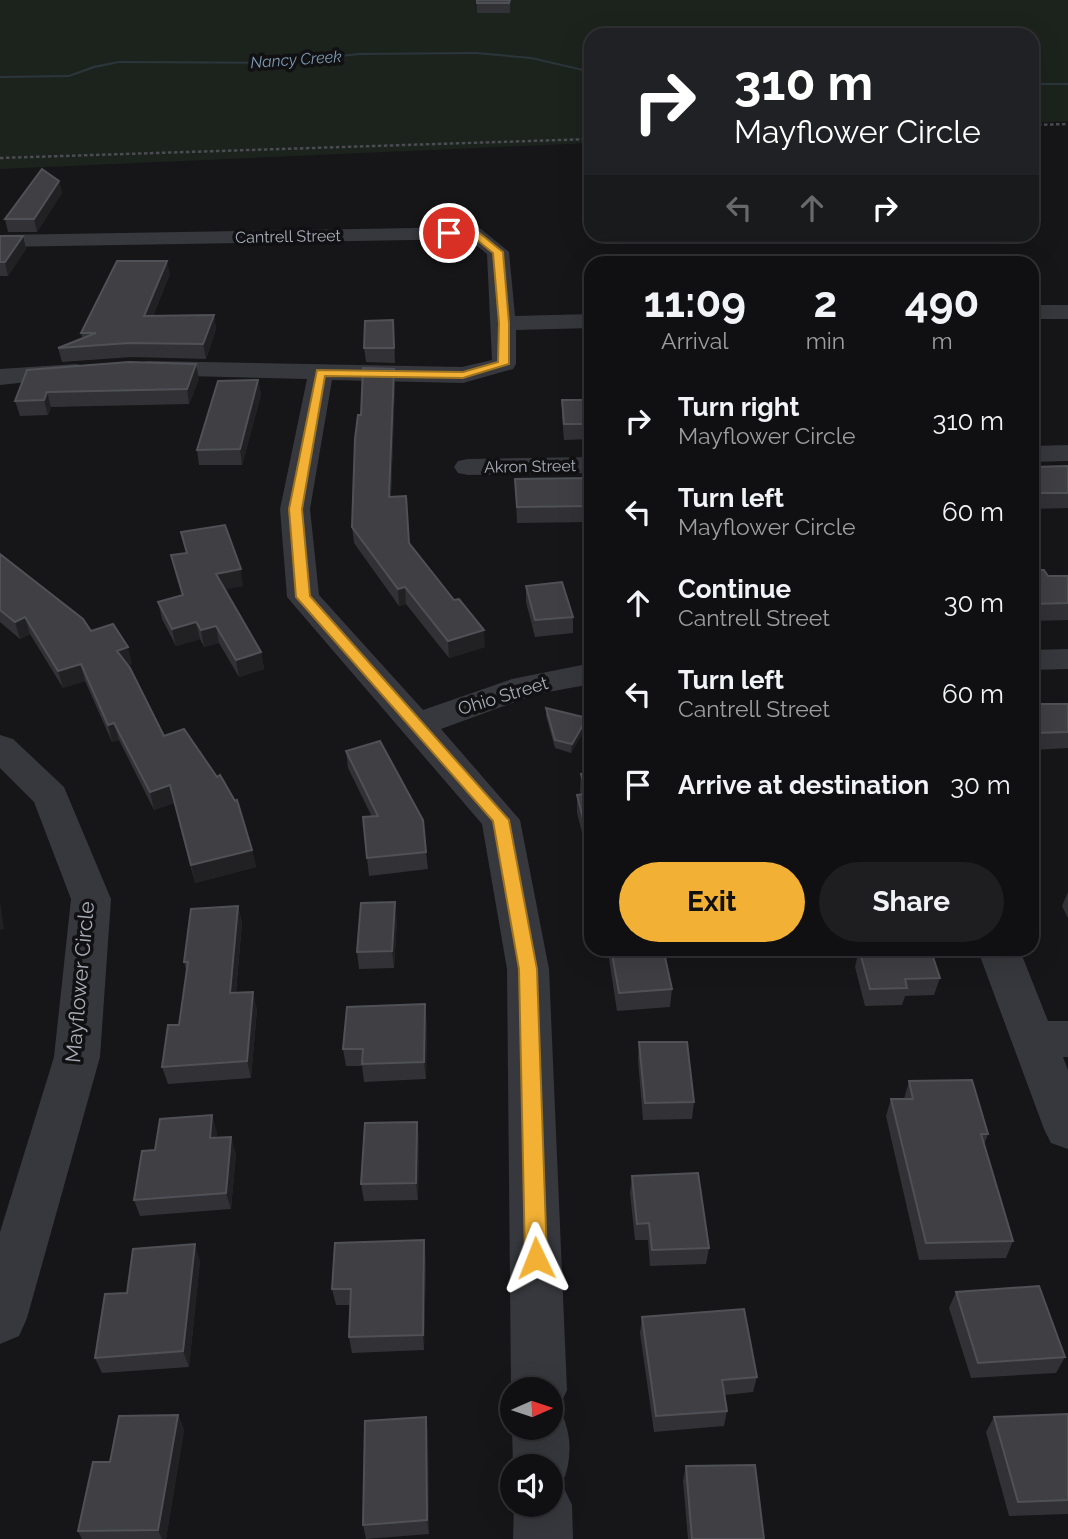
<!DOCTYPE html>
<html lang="en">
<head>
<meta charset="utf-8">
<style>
	:root { --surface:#101012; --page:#1e1e20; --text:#f1f3f6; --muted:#9c9d9f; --line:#303032; --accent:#f2b134 }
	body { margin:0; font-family:Raleway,sans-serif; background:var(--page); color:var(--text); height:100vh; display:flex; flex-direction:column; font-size:26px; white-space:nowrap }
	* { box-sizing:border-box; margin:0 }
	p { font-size:23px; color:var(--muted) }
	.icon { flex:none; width:38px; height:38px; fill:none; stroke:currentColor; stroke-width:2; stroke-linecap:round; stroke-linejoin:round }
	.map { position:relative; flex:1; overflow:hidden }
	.drawer { position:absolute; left:584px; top:256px; width:455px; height:700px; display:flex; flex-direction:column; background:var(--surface); border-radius:21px; box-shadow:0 7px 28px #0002,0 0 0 2px var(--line) }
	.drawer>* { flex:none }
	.guide { position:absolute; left:584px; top:28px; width:455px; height:214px; border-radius:21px; box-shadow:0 7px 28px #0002,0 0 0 2px var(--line); background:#202124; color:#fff; overflow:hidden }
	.needle { width:46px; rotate:87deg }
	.fabs { position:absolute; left:500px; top:1377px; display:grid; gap:14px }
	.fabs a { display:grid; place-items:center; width:63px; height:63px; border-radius:50%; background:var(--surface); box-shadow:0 7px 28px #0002,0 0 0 2px var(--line); font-size:35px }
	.pin { position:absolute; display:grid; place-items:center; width:60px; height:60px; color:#fff; margin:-30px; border:4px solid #fff; border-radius:50%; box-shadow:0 2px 7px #0007 }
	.me { position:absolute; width:77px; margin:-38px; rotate:358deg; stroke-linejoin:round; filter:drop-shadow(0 0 5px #0008) }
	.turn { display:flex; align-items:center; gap:24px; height:147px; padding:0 35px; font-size:32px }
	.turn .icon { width:91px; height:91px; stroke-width:2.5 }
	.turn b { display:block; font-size:49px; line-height:60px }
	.lanes { display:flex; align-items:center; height:66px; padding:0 35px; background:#0003; justify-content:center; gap:35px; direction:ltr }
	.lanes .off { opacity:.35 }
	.eta { display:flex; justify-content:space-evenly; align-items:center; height:119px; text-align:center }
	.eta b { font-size:42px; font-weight:700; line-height:49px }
	.cta { display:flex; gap:14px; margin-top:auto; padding:14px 35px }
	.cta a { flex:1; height:80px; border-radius:42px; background:var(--accent); color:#111; font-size:28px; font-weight:700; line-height:80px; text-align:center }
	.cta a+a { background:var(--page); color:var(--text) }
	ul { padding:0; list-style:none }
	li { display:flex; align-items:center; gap:21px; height:91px; padding:0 35px }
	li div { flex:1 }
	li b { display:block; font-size:26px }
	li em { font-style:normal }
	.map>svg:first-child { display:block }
	.green { fill:#1c231d }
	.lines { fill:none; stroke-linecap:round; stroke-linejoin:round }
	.stream { fill:#2c353c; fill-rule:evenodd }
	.minor { fill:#37383d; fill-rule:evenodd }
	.rail { stroke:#4a4c52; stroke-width:2.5; stroke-dasharray:3.5 2.5; stroke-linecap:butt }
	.wall { fill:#323236 }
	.shaded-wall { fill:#212124 }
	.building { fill:#3f3f44; stroke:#4f5156; stroke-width:2 }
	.route { fill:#f2b134; stroke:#9d7322; stroke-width:2 }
	.labels { text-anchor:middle; stroke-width:7; stroke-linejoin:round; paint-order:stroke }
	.far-water-label { font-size:16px; font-style:italic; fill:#7f9bb3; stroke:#111113 }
	.far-street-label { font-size:16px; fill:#a8adb8; stroke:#111113 }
	.street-label { font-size:18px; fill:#a8adb8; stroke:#111113 }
	.near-street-label { font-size:21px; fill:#a8adb8; stroke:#111113 }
</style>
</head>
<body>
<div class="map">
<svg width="1068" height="1539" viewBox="0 0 1068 1539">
	<rect width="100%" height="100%" fill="#161618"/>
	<path class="green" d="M0 0H1068V121L1033 123 1032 35H592L591 143 0 169Z"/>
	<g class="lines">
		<path class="stream" d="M476 52 531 57 592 71V73L531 59 476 54 359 55 278 64 119 63 95 68 69 77 0 78V76L69 75 93 66 119 61 278 62 359 53Z
			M1032 83H1068V85H1032Z"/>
		<path class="minor" d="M474 227 481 229 509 252 515 316 592 314V328L516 330V364L513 369 463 383 332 380 310 509 319 595 423 710 512 679 592 663V684L537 694 441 729 520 820 549 969 567 1390 559 1408C572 1432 573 1459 562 1484L572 1505 573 1539H513L514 1505H551V1466L513 1467 512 1428 513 1426V1428H551V1390H513V1393L511 1390 507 969 482 824 287 597 280 509 307 379 148 375 139 373 136 368 139 363 148 361 462 367 492 360 487 254 469 239 0 247V235Z
			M1032 305H1068V319H1032Z
			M76 364 85 366 88 371 85 376 0 385V369Z
			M1068 445V461L1032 462V446Z
			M592 457V473L468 475 458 473 454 467 458 461 468 459Z
			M1068 649V669L1032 670V650Z
			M0 735 13 739 64 787 111 899 100 1057 27 1318 19 1336 0 1344V1232L54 1057 71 899 34 802 0 768Z
			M977 948H1019L1048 1021H1068V1057H1063L1068 1070V1149L1051 1143 1044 1129Z"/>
		<path class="rail" d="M1032 125 1068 124
			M0 158 592 139"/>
	</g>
	<path class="wall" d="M477 0H510V13H477Z
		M59 181 62 193 37 232H8L5 219Z
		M0 236H23L26 249 8 276H0Z
		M170 274 153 316 214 315 216 329 206 359 132 357 62 362 58 348 82 338 81 333Z
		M394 335 395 363 366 362 364 348Z
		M27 370 199 379 189 404 51 407 48 415 20 416 15 401Z
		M258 380 261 395 242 465H199L197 450Z
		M395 384 391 497 409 543 485 647 449 658 406 604 399 606 354 543 352 527 361 415Z
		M562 400H592V439L564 440 562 416Z
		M1068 466V508L1032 509V467Z
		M592 478V522L517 523 515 479Z
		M181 532 243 586 225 589 261 652 264 669 239 677 219 643 204 647 200 639 176 646 162 619 158 602 182 596 175 572 171 555 186 553Z
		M0 554 91 631 132 664 128 665 164 736 252 850 256 867 195 883 174 803 154 810 119 740 112 742 85 681 63 688 30 634 20 639 0 622Z
		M1032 570 1048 576H1068V620L1032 621Z
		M526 586 573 617V633L535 637 526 602Z
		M1032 699 1035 704H1068V748L1032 750Z
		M546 708 587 718 586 727 571 753 555 748 546 716Z
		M346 751 426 852 428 869 369 876 367 858 372 817 348 768Z
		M592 773V847L586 848 577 813V795H581L580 791 581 774Z
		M1068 892V918L1062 906Z
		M238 906 242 923 236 993 257 1009 251 1078 168 1084 162 1067 179 1025 187 973 184 962Z
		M397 919 394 968 359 969 357 952Z
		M609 948H663L672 989 670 1007 617 1011 609 959Z
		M859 949 940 978 934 995 905 996 902 1005 865 1006 855 967Z
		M427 1022 426 1079 364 1082 362 1066H346L343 1049Z
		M639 1042 694 1102 692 1119 643 1120 638 1060Z
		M909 1081 988 1134 984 1145 1013 1241 1006 1258 919 1260 886 1116 891 1099H904Z
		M417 1122 419 1139 418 1200 364 1201 361 1184Z
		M217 1132 216 1138 236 1153 231 1209 140 1216 134 1200 155 1150Z
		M632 1176 709 1248 706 1264 650 1266 648 1240H635L630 1193Z
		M426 1256 424 1350 352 1353 349 1337 350 1305H336L332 1289Z
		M200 1261 189 1367 102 1373 95 1358 127 1293Z
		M956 1292 1065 1357 1056 1373 971 1378 949 1308Z
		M642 1317 757 1377 753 1392 725 1395 727 1411 724 1426 654 1432 640 1333Z
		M1068 1414V1514L1009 1516 986 1432 994 1417Z
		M178 1415 184 1430 166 1539H82L78 1531 110 1462Z
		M428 1432 429 1534 366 1539 363 1525Z
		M686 1466 764 1539H688L683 1481Z"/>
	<path class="shaded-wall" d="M59 181 62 193 37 232 34 219Z
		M23 236 26 249 8 276 5 262Z
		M167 261 170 274 147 330 144 316Z
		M214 315 216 329 206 359 203 344Z
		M196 364 199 379 189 404 187 389Z
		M394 369 395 384 390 513 389 497Z
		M258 380 261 395 242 465 240 449Z
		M47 392 51 407 48 415 44 400Z
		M241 569 243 586 219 591 216 574Z
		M405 587 406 604 399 606 398 589Z
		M25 617 30 634 20 639 15 622Z
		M196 622 200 639 176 646 172 629Z
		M216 626 219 643 204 647 201 630Z
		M484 630 485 647 449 658 448 641Z
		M128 647 132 664 122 667 117 651Z
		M261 652 264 669 239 677 236 660Z
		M81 664 85 681 63 688 58 671Z
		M587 718 586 727 571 753 572 744Z
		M114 723 119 740 112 742 108 725Z
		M170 785 174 803 154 810 150 792Z
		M252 850 256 867 195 883 191 865Z
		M0 901 4 929 0 930Z
		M395 902 397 919 394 968 392 951Z
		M238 906 242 923 234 1010 230 993Z
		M253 992 257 1009 251 1078 247 1061Z
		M425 1004 427 1022 426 1079 424 1062Z
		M212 1115 217 1132 214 1155 210 1138Z
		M417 1122 419 1139 418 1200 416 1183Z
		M231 1137 236 1153 231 1209 226 1193Z
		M424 1240 426 1256 424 1350 423 1335Z
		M195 1244 200 1261 189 1367 183 1351Z
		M178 1415 184 1430 166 1539H162L158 1530Z
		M426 1417 428 1432 429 1534 427 1520Z"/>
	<path class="building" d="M477 0H510L509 3H477Z
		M42 169 59 181 34 219H5Z
		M0 236H23L5 262H0Z
		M117 261H167L144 316 214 315 203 344 129 343 58 348 96 333H81Z
		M393 320 394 348H364L365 321Z
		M129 362 196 364 187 389 47 392 44 400 15 401 27 370Z
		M363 368 394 369 389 497 406 496 409 543 454 600 459 599 484 630 448 641 405 587 398 589 352 527 355 439 358 415H361Z
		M258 380 240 449 197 450 218 381Z
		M562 400H592V424H564Z
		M1068 466V493H1032V467Z
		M592 478V506L517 507 515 479Z
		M225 525 241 569 216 574 261 652 236 660 216 626 201 630 196 622 172 629 158 602 183 595 171 555 187 553 181 532Z
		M0 554 83 619 91 631 113 624 128 647 117 651 130 668 164 736 184 729 217 777 220 775 235 801 237 800 252 850 191 865 170 785 150 792 114 723 108 725 81 664 58 671 25 617 15 622 0 610Z
		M1032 570H1044L1048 576H1068V603L1032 604Z
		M562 582 573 617 535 620 526 586Z
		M1032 699 1035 704H1068V732L1032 733Z
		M546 708 587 718 572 744 555 740Z
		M380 741 423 820 426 852 367 858 363 817 378 816 346 751Z
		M592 773V830H586L577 795 587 794 581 774Z
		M395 902 392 951 357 952 361 903Z
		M238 906 230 993 253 992 247 1061 162 1067 168 1025H179L188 962H184L191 909Z
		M611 948H663L672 989 619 993Z
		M930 948 940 978 905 979 907 988 870 989 859 949Z
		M425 1004 424 1062 362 1064 363 1049H343L347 1007Z
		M639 1042H687L694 1102 645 1103Z
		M972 1080 988 1134H981L1013 1241 926 1243 891 1099H913L909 1081Z
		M212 1115 210 1138 231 1137 226 1193 134 1200 142 1151 155 1150 160 1119Z
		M417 1122 416 1183 361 1184 365 1123Z
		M698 1173 709 1248 652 1250 649 1223 637 1224 632 1176Z
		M424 1240 423 1335 349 1337 351 1289H332L335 1243Z
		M195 1244 183 1351 95 1358 105 1294 127 1293 133 1249Z
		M1039 1286 1065 1357 978 1363 956 1292Z
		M744 1309 757 1377 722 1380 727 1411 656 1416 642 1317Z
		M1068 1414V1500L1018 1502 994 1417Z
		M178 1415 158 1530 78 1531 93 1462H110L119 1416Z
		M426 1417 427 1520 363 1525 365 1421Z
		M755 1465 764 1539H692L686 1466Z"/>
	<path class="route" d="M449 231H477L503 252 509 323V364L463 378 325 376 302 509 310 596 509 820 537 969 547 1258 544 1265 536 1268 528 1265 525 1258 519 969 493 821 296 597 289 509 317 370 463 372 498 362 499 323 493 253 472 236 446 235V232Z"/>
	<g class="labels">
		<g class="far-water-label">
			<text transform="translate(296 59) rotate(-4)" y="6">Nancy Creek</text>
		</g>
		<g class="far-street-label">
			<text transform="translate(288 236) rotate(-1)" y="6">Cantrell Street</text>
			<text transform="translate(530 466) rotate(-1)" y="6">Akron Street</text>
		</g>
		<g class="street-label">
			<text transform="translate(503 696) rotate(-17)" y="6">Ohio Street</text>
		</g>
		<g class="near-street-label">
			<text transform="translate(80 982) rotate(-85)" y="7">Mayflower Circle</text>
		</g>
	</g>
</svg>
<div class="fabs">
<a><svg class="needle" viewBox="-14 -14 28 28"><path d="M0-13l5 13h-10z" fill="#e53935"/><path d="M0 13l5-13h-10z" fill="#9c9d9f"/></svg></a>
<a><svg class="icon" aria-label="sound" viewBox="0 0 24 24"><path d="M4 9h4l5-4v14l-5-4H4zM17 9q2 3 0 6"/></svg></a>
</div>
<div class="pin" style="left:449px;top:233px;background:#d93025"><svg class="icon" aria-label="arrive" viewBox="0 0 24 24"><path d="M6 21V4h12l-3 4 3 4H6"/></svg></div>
<svg class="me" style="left:536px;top:1258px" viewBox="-20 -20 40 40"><path d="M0-17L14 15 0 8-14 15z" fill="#f2b134" stroke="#fff" stroke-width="4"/></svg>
<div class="guide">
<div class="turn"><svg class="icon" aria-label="right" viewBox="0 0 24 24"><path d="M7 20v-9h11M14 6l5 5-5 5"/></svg><div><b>310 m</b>Mayflower Circle</div></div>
<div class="lanes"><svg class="icon off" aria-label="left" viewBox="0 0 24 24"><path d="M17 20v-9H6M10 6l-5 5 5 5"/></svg><svg class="icon off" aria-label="ahead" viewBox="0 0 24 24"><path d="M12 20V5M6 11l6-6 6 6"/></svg><svg class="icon" aria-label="right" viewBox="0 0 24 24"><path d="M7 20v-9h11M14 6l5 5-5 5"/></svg></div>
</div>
<section class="drawer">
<div class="eta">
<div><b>11:09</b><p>Arrival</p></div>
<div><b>2</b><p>min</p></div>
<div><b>490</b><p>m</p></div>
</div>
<ul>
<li><svg class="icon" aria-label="right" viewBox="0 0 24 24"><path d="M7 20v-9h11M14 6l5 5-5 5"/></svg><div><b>Turn right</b><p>Mayflower Circle</p></div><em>310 m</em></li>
<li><svg class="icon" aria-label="left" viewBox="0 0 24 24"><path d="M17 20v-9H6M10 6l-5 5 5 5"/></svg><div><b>Turn left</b><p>Mayflower Circle</p></div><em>60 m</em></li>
<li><svg class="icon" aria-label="ahead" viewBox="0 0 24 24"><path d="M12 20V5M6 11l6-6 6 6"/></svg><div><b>Continue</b><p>Cantrell Street</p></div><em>30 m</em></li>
<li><svg class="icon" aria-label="left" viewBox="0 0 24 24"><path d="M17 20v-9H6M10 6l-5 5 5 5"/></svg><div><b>Turn left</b><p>Cantrell Street</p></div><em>60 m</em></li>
<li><svg class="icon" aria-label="arrive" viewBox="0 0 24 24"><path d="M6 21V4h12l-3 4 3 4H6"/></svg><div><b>Arrive at destination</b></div><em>30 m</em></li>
</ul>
<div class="cta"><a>Exit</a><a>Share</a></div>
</section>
</div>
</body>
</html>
